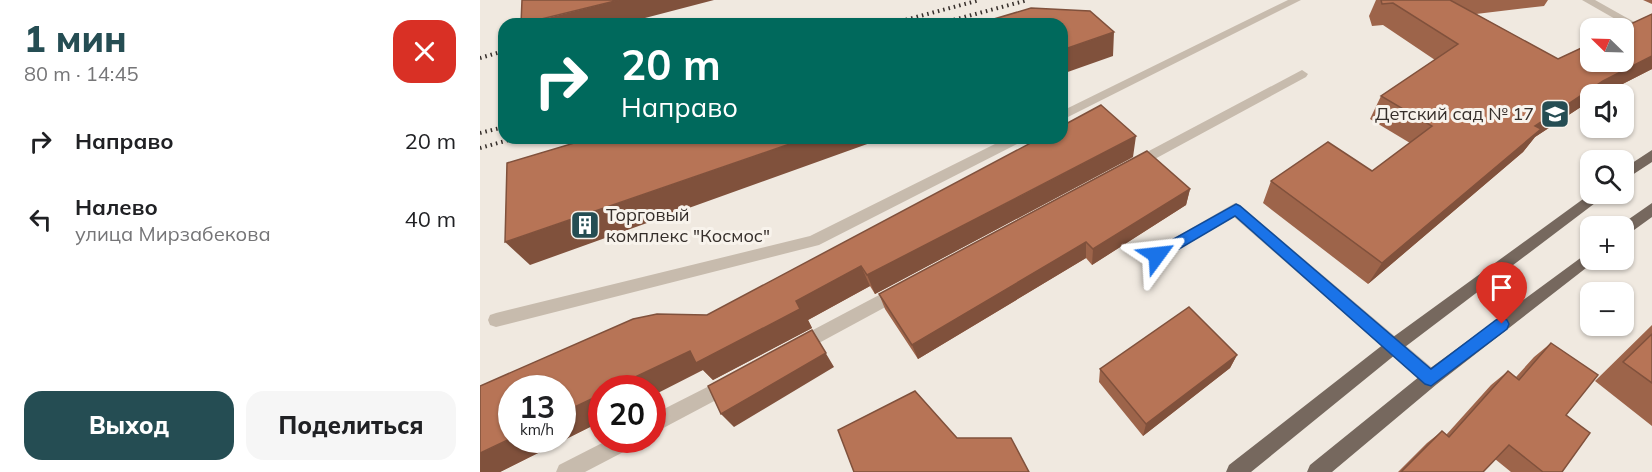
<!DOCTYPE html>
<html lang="ru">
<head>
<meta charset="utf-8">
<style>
	:root { --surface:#fff; --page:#f6f6f6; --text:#202124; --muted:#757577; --accent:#254d53 }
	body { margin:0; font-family:Mulish,sans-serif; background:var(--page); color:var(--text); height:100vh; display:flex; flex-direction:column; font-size:22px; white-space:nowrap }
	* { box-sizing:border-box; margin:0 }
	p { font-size:20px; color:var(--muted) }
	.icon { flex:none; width:33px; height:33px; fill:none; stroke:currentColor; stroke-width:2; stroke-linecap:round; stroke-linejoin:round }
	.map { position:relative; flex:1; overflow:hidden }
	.sheet { display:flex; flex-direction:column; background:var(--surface); width:480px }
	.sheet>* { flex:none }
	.hud { position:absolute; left:18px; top:18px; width:570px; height:126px; border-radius:18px; box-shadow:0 2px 4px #0004; background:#00695c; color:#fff; overflow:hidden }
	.needle { width:39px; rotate:293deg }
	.controls { position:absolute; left:1100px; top:18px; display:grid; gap:12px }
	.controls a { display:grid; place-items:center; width:54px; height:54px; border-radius:12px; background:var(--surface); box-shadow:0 2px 4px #0004; font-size:30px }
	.speed { position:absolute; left:18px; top:375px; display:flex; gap:12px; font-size:30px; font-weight:700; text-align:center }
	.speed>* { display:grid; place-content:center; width:78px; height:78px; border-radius:50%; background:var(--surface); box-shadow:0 2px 4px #0004; line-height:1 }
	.speed small { font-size:15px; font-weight:400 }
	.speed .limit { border:9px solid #d22; background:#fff; color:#111 }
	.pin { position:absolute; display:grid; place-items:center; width:51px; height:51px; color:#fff; margin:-62px -26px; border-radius:50% 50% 50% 0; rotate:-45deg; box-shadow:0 0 6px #0007 }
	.pin .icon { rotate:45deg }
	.me { position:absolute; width:66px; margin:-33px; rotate:60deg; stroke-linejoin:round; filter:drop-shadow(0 0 4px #0008) }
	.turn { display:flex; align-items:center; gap:21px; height:126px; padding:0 24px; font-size:27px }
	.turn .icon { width:78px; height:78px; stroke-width:2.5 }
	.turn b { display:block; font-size:42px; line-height:51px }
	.round { display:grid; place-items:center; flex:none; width:63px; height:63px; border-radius:18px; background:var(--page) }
	.summary { display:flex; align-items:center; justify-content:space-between; height:102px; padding:0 24px }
	h1 { font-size:36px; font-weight:800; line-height:45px; color:var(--accent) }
	.cta { display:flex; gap:12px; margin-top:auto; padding:12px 24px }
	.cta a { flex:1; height:69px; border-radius:18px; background:var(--accent); color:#fff; font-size:24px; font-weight:800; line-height:69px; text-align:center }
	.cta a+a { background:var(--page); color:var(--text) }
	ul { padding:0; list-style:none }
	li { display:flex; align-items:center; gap:18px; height:78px; padding:0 24px }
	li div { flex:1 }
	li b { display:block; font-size:22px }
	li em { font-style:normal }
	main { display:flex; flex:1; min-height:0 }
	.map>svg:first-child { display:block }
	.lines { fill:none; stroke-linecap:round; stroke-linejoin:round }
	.service { fill:#c7bbad; fill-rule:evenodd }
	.tertiary { fill:#c7bbad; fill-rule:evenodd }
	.primary { fill:#76685e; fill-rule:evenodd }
	.rail { stroke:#362f2b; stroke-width:4; stroke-dasharray:1.5 4; stroke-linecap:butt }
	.wall { fill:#9d644a }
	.shaded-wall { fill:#80513c }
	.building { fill:#b77456; stroke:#80513c; stroke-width:1.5 }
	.route { fill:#1a73e8; stroke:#114b97; stroke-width:1.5 }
	.labels { text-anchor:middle; stroke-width:6; stroke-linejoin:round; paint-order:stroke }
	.poi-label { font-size:18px; fill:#362f2b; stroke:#f8f3ec; text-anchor:end }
</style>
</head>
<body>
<main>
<section class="sheet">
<div class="summary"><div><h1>1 мин</h1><p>80 m · 14:45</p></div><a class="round" style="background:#d93025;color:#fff"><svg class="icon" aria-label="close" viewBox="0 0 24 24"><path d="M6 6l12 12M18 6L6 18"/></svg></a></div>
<ul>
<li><svg class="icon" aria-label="right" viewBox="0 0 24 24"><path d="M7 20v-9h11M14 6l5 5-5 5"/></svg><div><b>Направо</b></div><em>20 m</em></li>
<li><svg class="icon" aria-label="left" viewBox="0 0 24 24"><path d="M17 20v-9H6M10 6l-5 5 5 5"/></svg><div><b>Налево</b><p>улица Мирзабекова</p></div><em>40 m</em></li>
</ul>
<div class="cta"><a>Выход</a><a>Поделиться</a></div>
</section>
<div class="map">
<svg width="1172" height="472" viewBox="0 0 1172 472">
	<rect width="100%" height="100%" fill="#f0e9e0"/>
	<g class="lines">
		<path class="service" d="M808 0H821L582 120V111Z
			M822 70 828 74 826 77 660 167H650L648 164 650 161Z
			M527 138H545L543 141 339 245 16 327 10 325 8 320 10 315 16 313 330 236Z
			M755 203 760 205 957 372 960 378 957 384 951 386 945 384 754 217 682 259 677 261 672 259 669 255 672 251Z
			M418 285 424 287 426 292 424 297 326 350 320 353 314 350 311 345 314 340Z
			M249 376 255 378 258 384 255 390 172 434V415Z
			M128 440H155L153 447 105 472H76L79 465Z"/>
		<path class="tertiary" d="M1102 0H1115L1172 32V40Z"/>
		<path class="primary" d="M1172 150V162L1143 181V169Z
			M1110 194H1127L921 350 771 472H746L749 465 909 340Z
			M1172 203V217L1143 238V226H1139Z
			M1110 251V260H1116L1115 261 957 384 852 472H827L830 465 945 372Z"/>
		<path class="rail" d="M410 24 500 0
			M458 24 548 0
			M0 58 24 51
			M0 133 24 127
			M0 148 36 138"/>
	</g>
	<path class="wall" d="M896 0H1068L1064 6 996 14 1078 59 1172 14V69L1123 94H1110V101L1055 137 1043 152 888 284 783 203 791 181 892 171 930 143 890 119 901 96 955 60 903 25 892 26 889 16Z
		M1163 0H1172V4Z
		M653 157 395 294 390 286 328 320 332 328 233 380 223 370 122 388V421L20 472H0L227 315Z
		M710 189 706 205 612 265 606 258 438 359 405 309 399 294Z
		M1172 325V426L1115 381Z
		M1071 343 1086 415 1082 472H1031L1015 459 1003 472H918L947 443 962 431 966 435 1011 385 1028 371 1036 377 1054 357Z
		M757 355 750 368 663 436 619 382 620 369Z"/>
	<path class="shaded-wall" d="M139 0H234L142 24H43Z
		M634 32 633 56 582 74V50Z
		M1172 56V69L1123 94H1110V101L1055 137 1043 152 888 284 902 263 1055 126 1123 81Z
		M656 136 653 157 395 294 387 275Z
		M327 138H404L50 265 25 242Z
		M710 189 706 205 612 265 613 249Z
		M606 242V258L438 359 432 345Z
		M381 266 390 286 328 320 332 328 233 380 223 370 172 396V388H132L210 351 316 301Z
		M332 330 354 367 254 427 241 414Z
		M757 355 750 368 663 436 666 424Z
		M122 394V421L20 472H0V453L32 438V440H82V413Z"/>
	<path class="building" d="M42 0H139L41 24Z
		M901 0H970L1078 59 1110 44V62H1143V28H1142L1172 14V56L1123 81 1055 126 1061 129 902 263 791 181 848 142 892 171 952 126 901 96 978 44 913 3 902 4Z
		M551 8 610 11 634 32 582 50V24H497Z
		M621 105 656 136 387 275 381 266 316 301 320 309 216 363 210 351 132 388H122V394L82 413V388H32V438L0 453V386L153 319 177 314 227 315 560 138H582V126Z
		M111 138H327L25 242 27 163Z
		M667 151 710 189 613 249 606 242 432 345 399 294Z
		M709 307 757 355 666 424 620 369Z
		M332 330 346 353 241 414 228 386Z
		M1172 334V383L1143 362Z
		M1071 343 1118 375 1086 415 1110 433 1082 472H1063L1029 445 1003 472H921L962 431 969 437 1028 371 1039 380Z
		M435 391 477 438H531L549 472H374L358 430Z"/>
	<path class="route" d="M756 204 760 206 951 369 1016 320 1022 318 1027 320 1029 324 1027 329 951 386 945 384 755 216 682 259H672L670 255 672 251Z"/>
	<defs>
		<g id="school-square" transform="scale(1.5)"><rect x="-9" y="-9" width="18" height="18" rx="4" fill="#254d53" stroke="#f8f3ec"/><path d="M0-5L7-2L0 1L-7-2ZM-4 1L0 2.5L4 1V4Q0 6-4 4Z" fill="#fff"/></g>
		<g id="building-square" transform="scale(1.5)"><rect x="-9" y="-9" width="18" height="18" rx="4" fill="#254d53" stroke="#f8f3ec"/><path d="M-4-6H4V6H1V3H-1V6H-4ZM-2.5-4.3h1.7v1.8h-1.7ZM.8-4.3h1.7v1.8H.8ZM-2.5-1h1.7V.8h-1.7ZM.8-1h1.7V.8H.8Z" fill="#fff"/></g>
	</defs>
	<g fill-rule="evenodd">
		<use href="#school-square" x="1075" y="114"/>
		<use href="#building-square" x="105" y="225"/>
	</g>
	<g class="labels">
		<g class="poi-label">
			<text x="1054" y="120">Детский сад № 17</text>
			<text x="126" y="221" text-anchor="start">Торговый<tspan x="126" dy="21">комплекс "Космос"</tspan></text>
		</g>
	</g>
</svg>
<div class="controls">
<a><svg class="needle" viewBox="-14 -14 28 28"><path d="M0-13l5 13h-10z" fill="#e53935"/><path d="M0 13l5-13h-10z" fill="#757577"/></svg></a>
<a><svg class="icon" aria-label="sound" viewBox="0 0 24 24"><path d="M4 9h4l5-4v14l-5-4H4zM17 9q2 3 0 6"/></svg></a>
<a><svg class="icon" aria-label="search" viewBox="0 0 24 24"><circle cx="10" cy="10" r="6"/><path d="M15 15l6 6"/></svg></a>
<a>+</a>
<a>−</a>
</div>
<div class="speed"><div>13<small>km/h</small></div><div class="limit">20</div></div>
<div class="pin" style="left:1022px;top:324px;background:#d93025"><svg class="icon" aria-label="arrive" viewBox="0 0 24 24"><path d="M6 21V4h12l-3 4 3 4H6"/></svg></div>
<svg class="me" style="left:677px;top:255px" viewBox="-20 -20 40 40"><path d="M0-17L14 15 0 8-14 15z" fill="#1a73e8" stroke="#fff" stroke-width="4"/></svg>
<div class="hud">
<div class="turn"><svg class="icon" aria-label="right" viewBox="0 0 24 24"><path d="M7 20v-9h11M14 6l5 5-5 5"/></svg><div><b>20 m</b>Направо</div></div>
</div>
</div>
</main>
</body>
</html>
